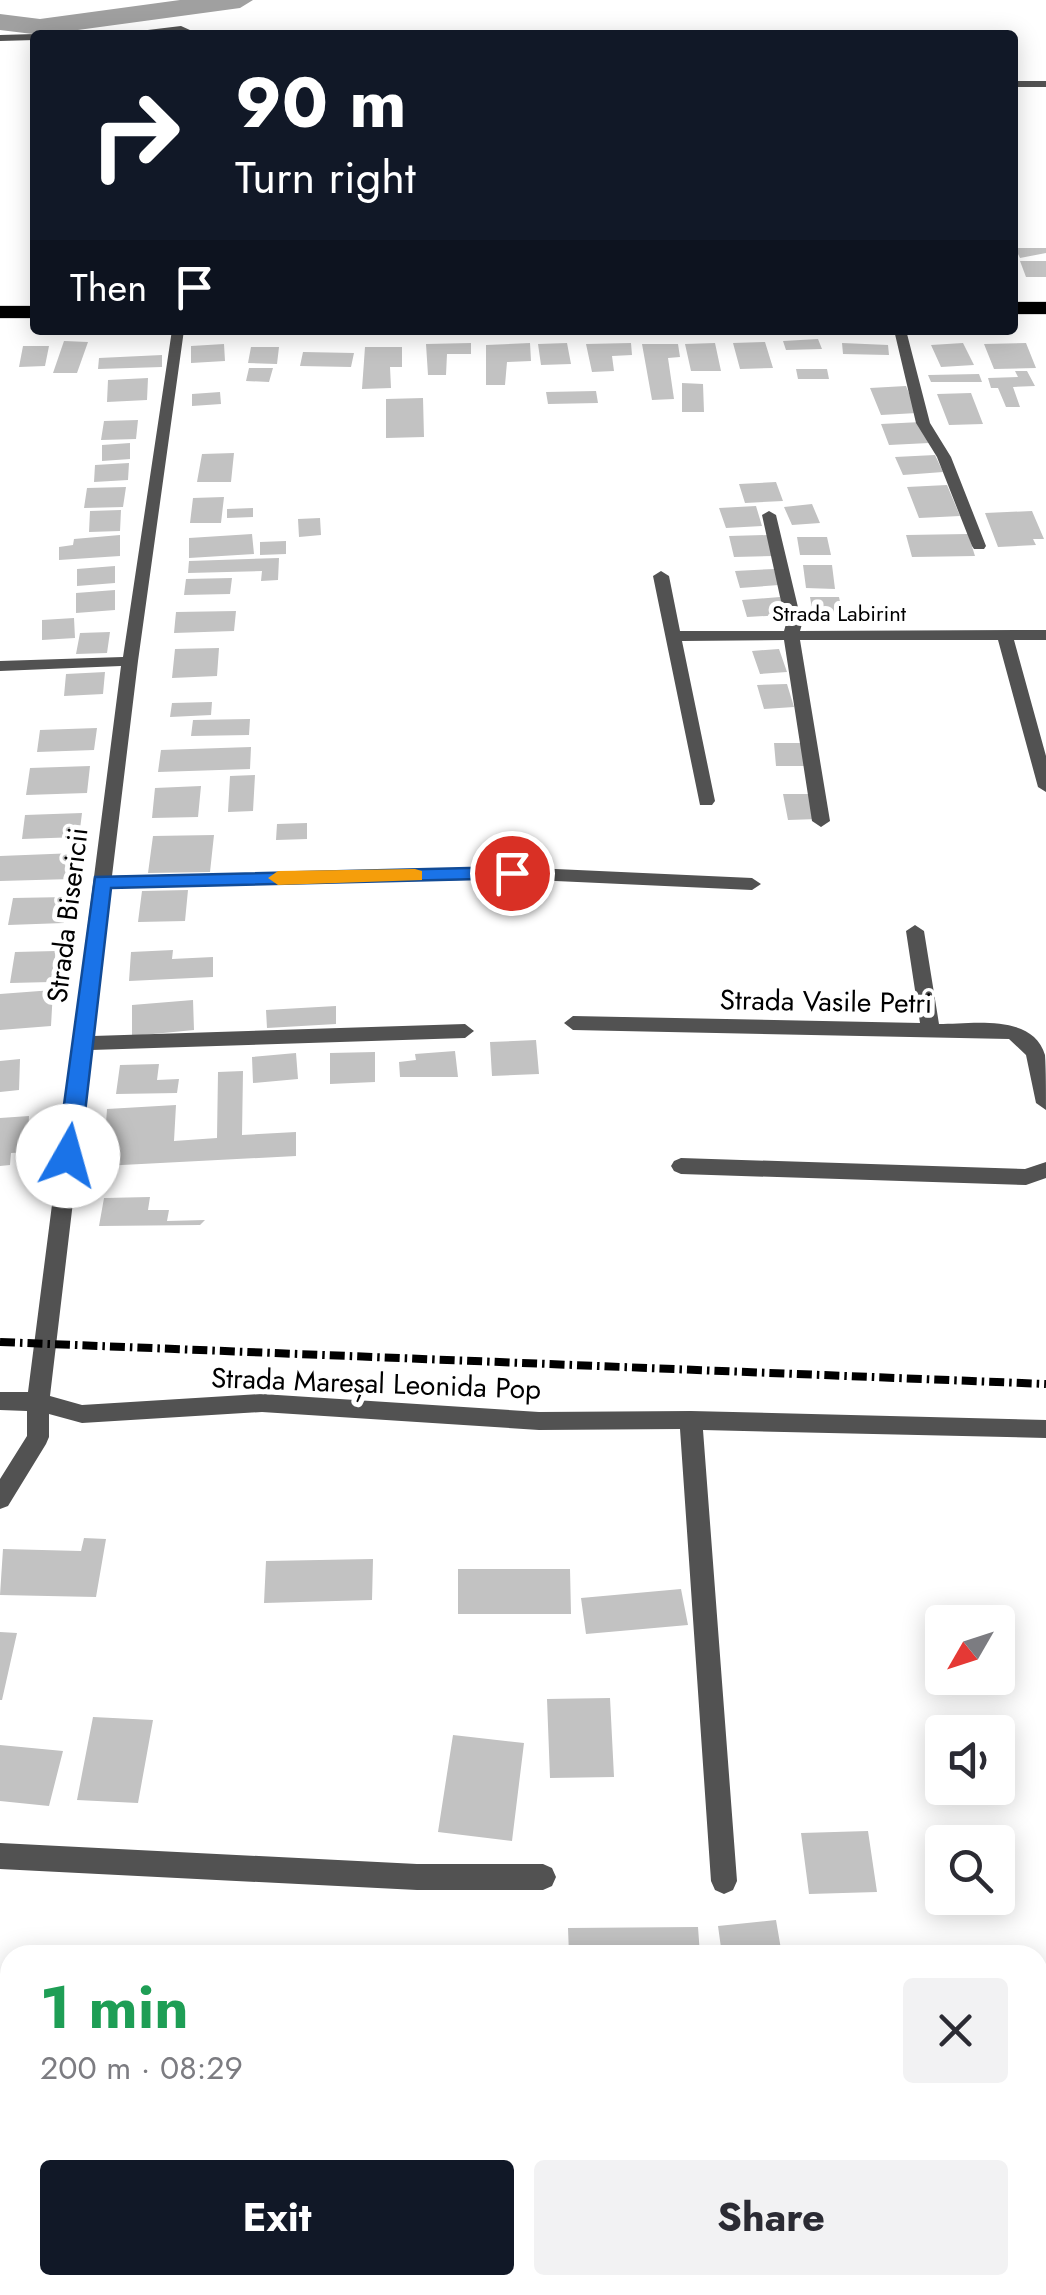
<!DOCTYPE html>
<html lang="en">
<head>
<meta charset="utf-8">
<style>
	:root { --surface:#fff; --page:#f2f2f3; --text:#2b2b33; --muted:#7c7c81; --accent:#111827 }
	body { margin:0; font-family:Jost,sans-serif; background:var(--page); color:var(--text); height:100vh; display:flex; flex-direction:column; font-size:38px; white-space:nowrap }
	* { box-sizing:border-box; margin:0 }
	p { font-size:32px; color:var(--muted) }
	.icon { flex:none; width:55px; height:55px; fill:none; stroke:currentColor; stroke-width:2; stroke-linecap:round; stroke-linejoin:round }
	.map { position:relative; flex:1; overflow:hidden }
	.details { position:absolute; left:0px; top:1945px; width:1048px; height:350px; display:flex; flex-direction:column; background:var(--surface); border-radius:30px 30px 0 0; box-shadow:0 5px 25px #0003 }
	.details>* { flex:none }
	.top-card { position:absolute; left:30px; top:30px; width:988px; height:305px; border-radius:10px; box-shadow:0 5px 25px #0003; background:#111827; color:#fff; overflow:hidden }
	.needle { width:65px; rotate:231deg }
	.buttons { position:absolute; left:925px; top:1605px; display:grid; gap:20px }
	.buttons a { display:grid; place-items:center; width:90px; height:90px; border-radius:10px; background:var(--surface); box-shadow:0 5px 25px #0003; font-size:50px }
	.pin { position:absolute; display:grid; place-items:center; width:85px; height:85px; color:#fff; margin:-42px; border:5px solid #fff; border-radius:50%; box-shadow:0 2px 10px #0007 }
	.me { position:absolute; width:110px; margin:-55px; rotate:7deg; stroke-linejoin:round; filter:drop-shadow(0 0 8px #0008) }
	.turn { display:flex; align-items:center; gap:35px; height:210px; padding:0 40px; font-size:45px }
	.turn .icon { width:130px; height:130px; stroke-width:2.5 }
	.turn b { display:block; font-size:70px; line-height:85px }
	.then { display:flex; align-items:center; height:95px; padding:0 40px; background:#0003; gap:20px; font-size:38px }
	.round { display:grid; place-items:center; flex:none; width:105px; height:105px; border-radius:10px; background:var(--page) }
	.headline { display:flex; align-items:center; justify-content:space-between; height:170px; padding:0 40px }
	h1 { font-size:60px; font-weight:700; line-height:75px; color:#1e9e55 }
	.action { display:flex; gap:20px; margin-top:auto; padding:20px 40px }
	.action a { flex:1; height:115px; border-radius:10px; background:var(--accent); color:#fff; font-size:40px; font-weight:700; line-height:115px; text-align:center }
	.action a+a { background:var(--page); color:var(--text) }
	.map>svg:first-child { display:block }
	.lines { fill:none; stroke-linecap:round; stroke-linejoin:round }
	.river { fill:#a0a0a0; fill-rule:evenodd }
	.building { fill:#c2c2c2 }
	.highway-casing { stroke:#dbdbdb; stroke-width:2 }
	.street { fill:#525252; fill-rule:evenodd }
	.highway { fill:#000; fill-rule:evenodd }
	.rail { stroke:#000; stroke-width:8; stroke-dasharray:15 5 2.5 5; stroke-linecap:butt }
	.route { fill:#1a73e8; stroke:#114b97; stroke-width:2.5 }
	.slow { fill:#f59e0b }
	.labels { text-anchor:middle; stroke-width:10; stroke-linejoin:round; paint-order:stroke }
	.far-street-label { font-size:22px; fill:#000; stroke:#fff }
	.street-label { font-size:28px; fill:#000; stroke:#fff }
</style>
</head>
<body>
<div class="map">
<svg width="1046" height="2295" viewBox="0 0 1046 2295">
	<rect width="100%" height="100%" fill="#fff"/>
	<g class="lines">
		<path class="river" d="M180 0H253L240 8 41 35 0 30V14L40 19Z"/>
	</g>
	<path class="building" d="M1015 248H1046V253L1020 258Z
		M1020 261H1046V277H1026Z
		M818 339 822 349 786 350 783 341Z
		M64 341 88 342 77 373H53Z
		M765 342 773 368 740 369 733 343Z
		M471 343V354H447L446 375H428L426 344Z
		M530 343 531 361 507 362 505 385H486V345Z
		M567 343 571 364 541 365 538 344Z
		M631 343 632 355 612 356 614 371 592 372 586 344Z
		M715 343 721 371H691L685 344Z
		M842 343 888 345 889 355 843 354Z
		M963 343 974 365 941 367 931 345Z
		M1026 343 1036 368 994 369 984 344Z
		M224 344 225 361 191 363V346Z
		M642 344H678L680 357 668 358 674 399 652 400Z
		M23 346H49L45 366 19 367Z
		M251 347H279L277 364 248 363Z
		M365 347H402V367H390L391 388 362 389Z
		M303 352 354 353 351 367 300 366Z
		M162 355V367L98 369 99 358Z
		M249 368H273L269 382 246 381Z
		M796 369H827L829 379H798Z
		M1015 371H1027L1035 386 1013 387 1020 407H1006L998 388H991L988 378 1018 377Z
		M979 374 982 382H931L928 375Z
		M148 378 147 400 107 402 108 380Z
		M682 383 703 384 704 412H682Z
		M906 386 917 413 881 415 870 388Z
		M596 391 598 403 548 404 546 392Z
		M220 392 221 404 192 406V394Z
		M971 393 983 424 949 425 937 394Z
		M423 398 424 437 386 438V399Z
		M138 420 136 439 101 440 104 421Z
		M921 422 929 443 889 445 881 424Z
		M130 443V459L102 461V445Z
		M234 453 231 482H197L202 454Z
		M935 455 943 472 903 475 895 457Z
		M129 463 128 480 94 482 95 465Z
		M776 482 783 501 745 503 739 484Z
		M947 485 960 516 919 518 907 487Z
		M126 487 123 507 84 508 87 488Z
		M224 497 221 523H190L193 498Z
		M812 504 820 523 792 525 784 507Z
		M756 506 762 526 726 528 719 508Z
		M253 508V517L227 518V509Z
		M121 510 120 531 89 532 90 511Z
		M1032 511 1044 539H1033L1036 545 998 547 985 513Z
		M320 518 321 535 299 537 298 519Z
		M252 534 254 554 189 558V538Z
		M968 534 975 556 912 557 906 535Z
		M120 535V556L59 560V547L73 545 74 539Z
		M768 535 774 556 734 557 729 536Z
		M797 537H827L831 555H800Z
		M286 541V554L260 555V542Z
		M279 558 278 580 261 581 262 571 188 573 189 561Z
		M803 565H832L835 589 806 588Z
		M115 566V583L77 586V569Z
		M774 569 779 585 740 588 735 571Z
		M232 578 230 594 184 595 186 579Z
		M115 590V610L76 613V593Z
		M780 597 785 615 747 617 742 600Z
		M810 597H839L844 620H814Z
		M236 611 234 631 174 633 176 612Z
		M74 618 75 638 42 640V620Z
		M110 632 107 653 76 654 80 633Z
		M219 648 217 676 172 678 175 649Z
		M779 649 787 672 760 674 752 651Z
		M105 672 103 694 64 696 66 674Z
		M787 684 794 707 764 709 757 685Z
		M212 702 211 715 170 717 172 703Z
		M250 719 249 735 191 736 193 720Z
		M97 728 94 750 37 752 40 730Z
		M774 743H802L805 766H776Z
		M251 747 250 769 158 772 161 750Z
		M90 766 87 793 26 795 30 768Z
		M255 775 253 811 228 812 230 776Z
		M201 786 198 817 152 818 155 788Z
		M783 794H812L818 819 788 820Z
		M82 813 79 837 22 839 25 815Z
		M307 823V839L276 840 277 824Z
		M214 835 210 872 148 873 153 836Z
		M76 853 72 879 0 881V856Z
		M188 890 185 921 138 922 142 891Z
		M68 897 64 923 8 925 13 898Z
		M173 950 172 959 213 957V977L129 981 131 952Z
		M56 951 51 982 10 983 15 952Z
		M53 990 51 1026 0 1030V994Z
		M193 1000 194 1030 132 1036V1005Z
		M336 1006V1024L267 1028 266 1010Z
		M536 1040 539 1074 492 1076 490 1042Z
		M455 1051 458 1077H400L399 1062 416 1060 415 1054Z
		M375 1052V1082L330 1084V1053Z
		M296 1053 298 1079 253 1083 252 1057Z
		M20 1059 19 1090 0 1092V1061Z
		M159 1064 157 1080 179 1079 177 1093 116 1094 120 1065Z
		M243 1071 242 1135 296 1132V1156L103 1166 107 1109 176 1105 174 1141 217 1138 218 1072Z
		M29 1116 27 1152 11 1153 10 1165 0 1166V1118Z
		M150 1197 148 1210H169L167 1221 205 1220 200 1225 99 1226 104 1198Z
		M84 1538 106 1539 96 1597 0 1595 3 1549 81 1551Z
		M373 1559 372 1600 264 1603 266 1561Z
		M458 1569H570L571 1614H458Z
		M681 1589 688 1625 586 1634 581 1598Z
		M0 1632 17 1633 2 1700H0Z
		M610 1698 614 1777 550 1778 547 1699Z
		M93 1717 153 1720 138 1803 77 1800Z
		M453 1735 524 1743 512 1841 438 1832Z
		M0 1745 63 1751 49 1806 0 1801Z
		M868 1831 877 1892 809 1894 801 1833Z
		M776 1920 782 1955H722L718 1926Z
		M698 1927 700 1955H569L568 1928Z
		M219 2285H318L306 2295H226Z
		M477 2285H613L612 2295H477Z"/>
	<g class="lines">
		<g class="highway-casing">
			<path id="highway" d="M1012 302H1046V314H1012Z
				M0 306H35V318H0Z"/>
		</g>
		<path class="street" d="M181 26 201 35 180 32 106 35Z
			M0 35 35 34 39 35H35V40L0 41Z
			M1012 81H1046V87H1012Z
			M172 330H184L138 661 112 876 512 867 752 878 761 884 752 890 512 879 111 888 93 1036 465 1024 474 1031 465 1038 91 1050 50 1396 82 1405 262 1394 539 1412 691 1411 1046 1420V1438L703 1430 737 1881 733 1890 724 1894 715 1890 711 1881 680 1429 539 1430 262 1412 82 1423 49 1414V1437L46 1444 8 1506 0 1509V1479L27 1436V1411L0 1410V1392H28L121 666 0 671V661L123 657Z
			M894 330H906L930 423 951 457 986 546 984 549H974L972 546 937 457 916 423Z
			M769 511 776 515 802 624 800 631 1046 630V640H1014L1046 756V792L1038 787 998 640H800L830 821 821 827 812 821 784 640 682 641 715 801 712 805H700L653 576 661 571 669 576 680 631H784L786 624 762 515Z
			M915 925 924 931 939 1024C971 1024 1033 1013 1045 1055 1046 1070 1046 1094 1046 1110L1036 1103 1026 1055 1009 1039 573 1030 564 1023 573 1016 920 1023 906 931Z
			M681 1158 1025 1169 1046 1162V1178L1026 1185 681 1174 674 1171 671 1166 674 1161Z
			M0 1843 417 1864H543L552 1868 556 1877 552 1886 543 1890H417L0 1869Z
			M414 2285H444L443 2295H413Z"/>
		<use href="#highway" class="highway"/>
		<path class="rail" d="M0 1342 1046 1384"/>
	</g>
	<path class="route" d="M512 867 522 873 519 878 111 888 80 1156 77 1162H60L57 1156 95 877Z"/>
	<path class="slow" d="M415 869 422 871V880L278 885 268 878 278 871Z"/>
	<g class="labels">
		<g class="far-street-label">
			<text x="839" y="621">Strada Labirint</text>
		</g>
		<g class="street-label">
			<text transform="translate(67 915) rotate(-83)" y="10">Strada Bisericii</text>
			<text transform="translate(826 1001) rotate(1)" y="10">Strada Vasile Petri</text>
			<text transform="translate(376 1383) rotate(2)" y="10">Strada Mareșal Leonida Pop</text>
		</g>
	</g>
</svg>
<div class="buttons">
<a><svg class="needle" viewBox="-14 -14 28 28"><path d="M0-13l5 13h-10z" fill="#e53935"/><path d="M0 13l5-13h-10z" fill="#7c7c81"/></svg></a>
<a><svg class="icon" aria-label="sound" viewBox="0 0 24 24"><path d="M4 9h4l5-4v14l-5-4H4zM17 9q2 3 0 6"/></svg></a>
<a><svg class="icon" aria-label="search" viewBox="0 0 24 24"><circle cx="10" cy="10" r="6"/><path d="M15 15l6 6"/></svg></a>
</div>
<div class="pin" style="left:512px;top:873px;background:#d93025"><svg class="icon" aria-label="arrive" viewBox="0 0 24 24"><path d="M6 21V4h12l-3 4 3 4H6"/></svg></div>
<svg class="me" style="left:68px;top:1156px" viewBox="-20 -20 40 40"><circle r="19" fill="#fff"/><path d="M0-13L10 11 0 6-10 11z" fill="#1a73e8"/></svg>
<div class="top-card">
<div class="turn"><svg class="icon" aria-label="right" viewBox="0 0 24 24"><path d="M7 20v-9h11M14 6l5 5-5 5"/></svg><div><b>90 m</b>Turn right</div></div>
<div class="then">Then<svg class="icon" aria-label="arrive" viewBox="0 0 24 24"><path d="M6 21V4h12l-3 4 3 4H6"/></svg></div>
</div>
<section class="details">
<div class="headline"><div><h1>1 min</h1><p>200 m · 08:29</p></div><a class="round"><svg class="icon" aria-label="close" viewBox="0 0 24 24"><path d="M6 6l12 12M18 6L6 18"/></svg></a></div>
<div class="action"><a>Exit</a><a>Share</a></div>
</section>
</div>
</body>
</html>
